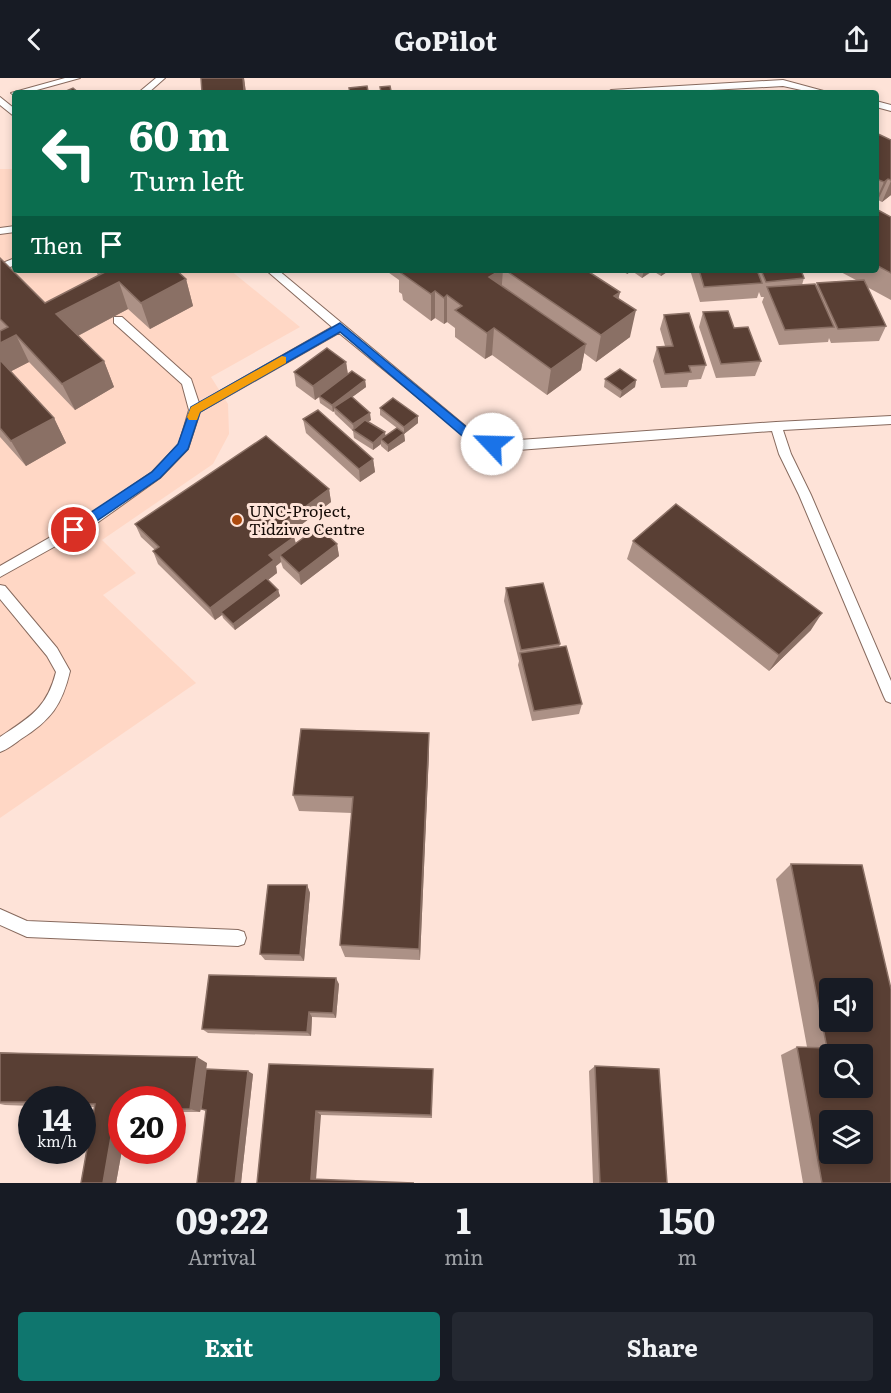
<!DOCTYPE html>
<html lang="en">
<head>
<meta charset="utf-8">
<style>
	:root { --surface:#171b24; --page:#242831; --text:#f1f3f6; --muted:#9ea1a6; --accent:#0f766e }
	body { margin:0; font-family:Literata,serif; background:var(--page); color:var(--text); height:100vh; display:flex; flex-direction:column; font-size:22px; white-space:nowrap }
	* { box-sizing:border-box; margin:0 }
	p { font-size:20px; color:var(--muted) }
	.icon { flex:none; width:33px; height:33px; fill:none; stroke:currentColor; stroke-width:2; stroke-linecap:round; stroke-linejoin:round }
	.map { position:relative; height:1105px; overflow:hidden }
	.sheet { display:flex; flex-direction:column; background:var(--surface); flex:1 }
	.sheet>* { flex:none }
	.hud { position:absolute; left:12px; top:12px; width:867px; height:183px; border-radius:6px; box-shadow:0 3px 9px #0003; background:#0b6e4f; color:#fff; overflow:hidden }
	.controls { position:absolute; left:819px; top:900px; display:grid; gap:12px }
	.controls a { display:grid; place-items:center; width:54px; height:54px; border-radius:6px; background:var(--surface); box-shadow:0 3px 9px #0003; font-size:30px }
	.speed { position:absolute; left:18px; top:1008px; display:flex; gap:12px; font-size:30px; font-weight:700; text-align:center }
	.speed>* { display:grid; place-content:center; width:78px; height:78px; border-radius:50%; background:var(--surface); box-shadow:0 3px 9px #0003; line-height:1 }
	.speed small { font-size:15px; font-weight:400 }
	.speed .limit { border:9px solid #d22; background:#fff; color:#111 }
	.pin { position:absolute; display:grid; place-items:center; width:51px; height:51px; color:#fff; margin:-26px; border:3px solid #fff; border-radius:50%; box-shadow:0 2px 6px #0007 }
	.me { position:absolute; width:66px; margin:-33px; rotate:294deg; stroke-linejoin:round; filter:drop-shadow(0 0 4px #0008) }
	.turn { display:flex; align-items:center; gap:21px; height:126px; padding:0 18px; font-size:27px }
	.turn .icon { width:78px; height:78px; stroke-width:2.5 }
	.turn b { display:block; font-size:42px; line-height:51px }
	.then { display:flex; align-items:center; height:57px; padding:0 18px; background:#0003; gap:12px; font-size:22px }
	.eta { display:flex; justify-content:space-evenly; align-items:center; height:102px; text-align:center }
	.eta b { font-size:36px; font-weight:700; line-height:42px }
	.button { display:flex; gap:12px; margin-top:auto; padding:12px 18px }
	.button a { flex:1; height:69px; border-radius:6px; background:var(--accent); color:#fff; font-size:24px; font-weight:700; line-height:69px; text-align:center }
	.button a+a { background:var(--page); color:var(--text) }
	header { display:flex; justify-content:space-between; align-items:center; height:78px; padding:0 18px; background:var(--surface); font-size:27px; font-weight:700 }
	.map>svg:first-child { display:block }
	.built { fill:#ffd7c5 }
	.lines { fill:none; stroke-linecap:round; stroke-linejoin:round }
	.lane-casing { stroke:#876a5e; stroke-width:2 }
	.lane { fill:#fff; fill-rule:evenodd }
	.wall { fill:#ac9186 }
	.shaded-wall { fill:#8a7065 }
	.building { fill:#593f34; stroke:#8a7065; stroke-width:1.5; fill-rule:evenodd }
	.route { fill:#1a73e8; stroke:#114b97; stroke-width:1.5 }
	.slow { fill:#f59e0b }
	.poi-dot { fill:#ac4a0e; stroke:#fee3d8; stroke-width:2 }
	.labels { text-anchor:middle; stroke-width:6; stroke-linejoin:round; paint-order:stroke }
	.poi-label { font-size:16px; fill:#160c07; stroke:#fee3d8; text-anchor:start }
</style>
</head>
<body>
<header><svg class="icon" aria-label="back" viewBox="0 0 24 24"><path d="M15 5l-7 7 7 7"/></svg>GoPilot<svg class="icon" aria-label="share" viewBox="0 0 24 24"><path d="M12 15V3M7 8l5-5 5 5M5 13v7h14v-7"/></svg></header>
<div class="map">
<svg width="891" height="1105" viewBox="0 0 891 1105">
	<rect width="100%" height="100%" fill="#fee3d8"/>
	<path class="built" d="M0 91H15V192H230L300 249 211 299 228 326 229 356 213 386 102 462 136 495 103 517 196 605 0 740Z"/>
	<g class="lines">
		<g class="lane-casing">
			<path id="lane" d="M65 0H80L26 15H15V18L11 15Z
				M156 0H165L148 15H138Z
				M783 2 831 15H815L783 8 657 15H607L611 12Z
				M0 19 15 31V39L0 27Z
				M876 23 891 27V33L876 29Z
				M15 148V154L0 156V150Z
				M15 180V187L0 193V186Z
				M266 192H278L481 361 506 363 776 344 891 338V346L783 352 791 376 811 417 891 603V625L886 623 884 619 799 417 779 376 772 353 506 373 478 369 339 255 200 334 188 371 160 400 97 445 0 499V488L89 437 152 394 179 366 189 332 182 306 114 245V239H122L191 301 199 325 332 249Z
				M0 507 5 508 57 570 70 593C62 627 51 642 21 661 14 666 8 671 0 674V659C30 639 47 630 56 594L47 578 0 521Z
				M0 831 27 843 238 852 244 854 246 860 244 866 238 868 27 859 0 847Z"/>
		</g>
		<use href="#lane" class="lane"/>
	</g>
	<path class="wall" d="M201 0H244L246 15H202Z
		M367 8 368 15H349V10Z
		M876 55 891 62V117L882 124 878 122 876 124Z
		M876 131 891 139V222L867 209 886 248 879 263 831 265 829 260 828 264 779 267 762 224 764 219H761L759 214 757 220 700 224 690 192H757L758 194V192H801L804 200 802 207 816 208 817 205 856 202 837 192H876Z
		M0 180 45 225 98 198 96 192H176L186 201 193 228 150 251 128 231 78 258 104 283 114 309 75 332 29 284 11 293 54 340 66 365 26 388 0 359Z
		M385 192H586L620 214 618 221 630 259 596 284 584 275 581 292 547 317 492 277 485 281 455 259V250L447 244 444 246 435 240 431 243 403 222 402 216 399 214V202Z
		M621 192H670L661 198 653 193 642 200 632 193 627 196Z
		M703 234 734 250 761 283 755 298 716 300 699 249Z
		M664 237 706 287 701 301 689 302 687 309 661 310 653 283 657 269 665 268 660 251Z
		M346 284 348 296 365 302 366 309 352 319 371 342 368 344 386 358 397 350 380 337V330L418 338V345L404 356 405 363 388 374 381 368V366L373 372 354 360 353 353 335 336 334 333 333 334 320 325 319 319 315 322 296 308 294 294Z
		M605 301 636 302 635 309 620 320 604 309Z
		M303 341 373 381 375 394 360 404 306 355Z
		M329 411 331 424 290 455 294 459 296 465 337 466 339 478 301 507 283 490 281 484 276 488 277 495 268 502 278 512 280 518 235 552 223 540 222 537 215 542 158 486 153 473 155 472 141 459 135 446Z
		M633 463 811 552 769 593 627 481Z
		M506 510 560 566 559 570 582 626 579 636 532 643 518 587 519 583 504 523Z
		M429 655V674L420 882 345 879 340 867 352 735 299 733 293 717Z
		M791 786 891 1105H803L781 977 797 969H807L776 801Z
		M307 807 310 815 304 883 265 882 260 876Z
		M339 906 336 940 312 939 311 958 208 955 202 951Z
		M0 974 207 985 206 991 253 996 241 1105H197L206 1033 201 1031 200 1034H172V1022H122V1072L116 1105H81L95 1029H82V1022H32V1028L5 1027 0 1026Z
		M269 986 433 991 432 1040 321 1037 257 1105Z
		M595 988 667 1105H593L589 993Z"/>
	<path class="shaded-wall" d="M243 0H244L246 15H244Z
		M888 101 878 122 876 124V122L884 104Z
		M891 103V117L882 124Z
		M501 192H503L501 218 489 199Z
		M628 192H633L627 196Z
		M644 192H653L642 200Z
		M662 192H670L661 198Z
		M186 201 193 228 150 251 141 225Z
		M119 204 128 231 68 263 56 236Z
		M435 213V240L431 243V216Z
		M620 214 614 240V218Z
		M447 217V244L444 246V220Z
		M636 232 630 259 596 284 601 257Z
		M494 250 492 277 485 281 487 255Z
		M16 257 29 284 4 297 0 290V265Z
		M586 266 581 292 547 317 551 291Z
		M104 283 114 309 75 332 62 306Z
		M346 284 348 298 315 322 313 308Z
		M365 302 366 309 336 331 334 329V333L333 334 332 327Z
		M636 302 635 309 620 320 622 313Z
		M370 335 371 342 354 353 353 346Z
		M418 338V345L404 356V349Z
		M54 340 66 365 26 388 11 363Z
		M385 354 386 361H381V366L373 372V365Z
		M404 355 405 363 388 374V367Z
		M373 381 375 394 360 404 359 391Z
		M329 411 331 424 284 460 281 447Z
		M294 459 297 472 280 477 281 484 276 488 277 495 223 536 221 534 222 537 215 542 210 530 269 477Z
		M337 466 339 478 301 507 299 495Z
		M278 512 280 518 235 552 233 546Z
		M822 535 811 552 769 593 779 577Z
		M429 655V674L420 882 419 871Z
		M307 807 310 815 304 883 300 877Z
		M336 900 339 906 336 940 333 935Z
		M309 934 312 939 311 958 307 954Z
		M197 979 207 985 200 1034 190 1031Z
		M248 993 253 996 241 1105H235Z
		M116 1030 122 1031V1072L116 1105H103Z
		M316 1033 321 1037 316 1102 311 1101Z"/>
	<path class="building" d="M201 0H243L244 13 217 15H202Z
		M367 8 368 13 350 15 349 10Z
		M390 8 391 13 381 14 380 9Z
		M73 10 79 15 64 14Z
		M876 55 891 62V102L888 101 884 104 876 101Z
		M876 131 891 139V195L876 187Z
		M0 180 45 225 107 193 106 192H176L186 201 141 225 119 204 56 236 104 283 62 306 16 257 0 265V253L8 249 0 241Z
		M405 192H501L489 199 586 266 551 291 494 250 487 255 455 232 462 228 447 217 444 220 435 213 431 216 401 195Z
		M505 192H586L620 214 614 218 636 232 601 257Z
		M699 192H757L762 205 704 209Z
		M761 192H801L804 200 766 204Z
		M864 202 886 248 838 251 817 205Z
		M815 206 834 249 785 252 767 209Z
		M728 233 734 250 748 249 761 283 721 286 703 234Z
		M689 235 706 287 689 288 691 294 665 296 657 269 673 268 664 237Z
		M327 270 346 284 313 308 294 294Z
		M0 282 54 340 11 363 0 350Z
		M620 291 636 302 622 313 605 301Z
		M352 293 365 302 332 327 319 318Z
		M351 318 370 335 353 346 334 329Z
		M393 320 418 338 404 349 380 330Z
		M318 332 373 381 359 391 303 341Z
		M365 342 385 354 373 365 353 352Z
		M397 350 404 355 388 367 381 361Z
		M266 358 329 411 281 447 294 459 269 477 274 482 210 530 153 473 159 469 135 446Z
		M676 426 822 535 779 577 633 463Z
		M318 449 337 466 299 495 280 477Z
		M266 500 278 512 233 546 221 534Z
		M543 505 560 566 521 572 506 510Z
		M566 568 582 626 534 633 520 575Z
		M301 651 429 655 419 871 340 867 353 719 293 717Z
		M791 786 862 787 891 911V1105H822L797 969 827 970ZM830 910H862V944H830ZM830 976H862V1010H830ZM830 1042H862V1076H830Z
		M268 807H307L300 877 260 876Z
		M209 897 336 900 333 935 309 934 307 954 202 951Z
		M0 975 197 979 190 1031H172V1022H122V1030H116L103 1105H81L95 1026H82V1022H32V1024H0Z
		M269 986 433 991 431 1037 316 1033 311 1101 414 1105H257Z
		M595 988 659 991 667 1105H600Z
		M206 991 248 993 235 1105H197L206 1032 201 1031Z"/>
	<path class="route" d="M340 245 481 361 496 363V370L474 368 340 254 200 334 188 371 160 400 79 455H70L68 452 70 448 152 394 178 366 191 329Z"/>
	<path class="slow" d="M282 278 286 279V285L200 334 197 342H189L187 339 191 329Z"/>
	<circle class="poi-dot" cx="237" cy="442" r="6"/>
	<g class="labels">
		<g class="poi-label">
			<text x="249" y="439">UNC-Project,<tspan x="249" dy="18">Tidziwe Centre</tspan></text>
		</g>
	</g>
</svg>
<div class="controls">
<a><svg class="icon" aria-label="sound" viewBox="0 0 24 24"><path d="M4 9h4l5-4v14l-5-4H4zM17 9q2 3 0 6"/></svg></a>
<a><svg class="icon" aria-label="search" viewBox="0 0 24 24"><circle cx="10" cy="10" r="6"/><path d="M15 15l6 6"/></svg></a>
<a><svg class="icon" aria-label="layers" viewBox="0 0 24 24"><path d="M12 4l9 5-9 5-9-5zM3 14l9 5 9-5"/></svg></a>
</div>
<div class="speed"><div>14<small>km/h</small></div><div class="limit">20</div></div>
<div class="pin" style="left:74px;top:452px;background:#d93025"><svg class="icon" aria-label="arrive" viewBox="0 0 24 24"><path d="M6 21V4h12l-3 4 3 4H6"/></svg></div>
<svg class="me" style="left:492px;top:366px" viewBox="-20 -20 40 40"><circle r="19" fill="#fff"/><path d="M0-13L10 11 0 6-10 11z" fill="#1a73e8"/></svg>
<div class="hud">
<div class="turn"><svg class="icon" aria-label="left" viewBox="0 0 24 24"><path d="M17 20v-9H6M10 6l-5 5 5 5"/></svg><div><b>60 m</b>Turn left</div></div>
<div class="then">Then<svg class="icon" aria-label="arrive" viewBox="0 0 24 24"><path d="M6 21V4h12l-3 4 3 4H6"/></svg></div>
</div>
</div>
<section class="sheet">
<div class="eta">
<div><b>09:22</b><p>Arrival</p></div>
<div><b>1</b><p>min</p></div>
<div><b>150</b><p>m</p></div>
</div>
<div class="button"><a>Exit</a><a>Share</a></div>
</section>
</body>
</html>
